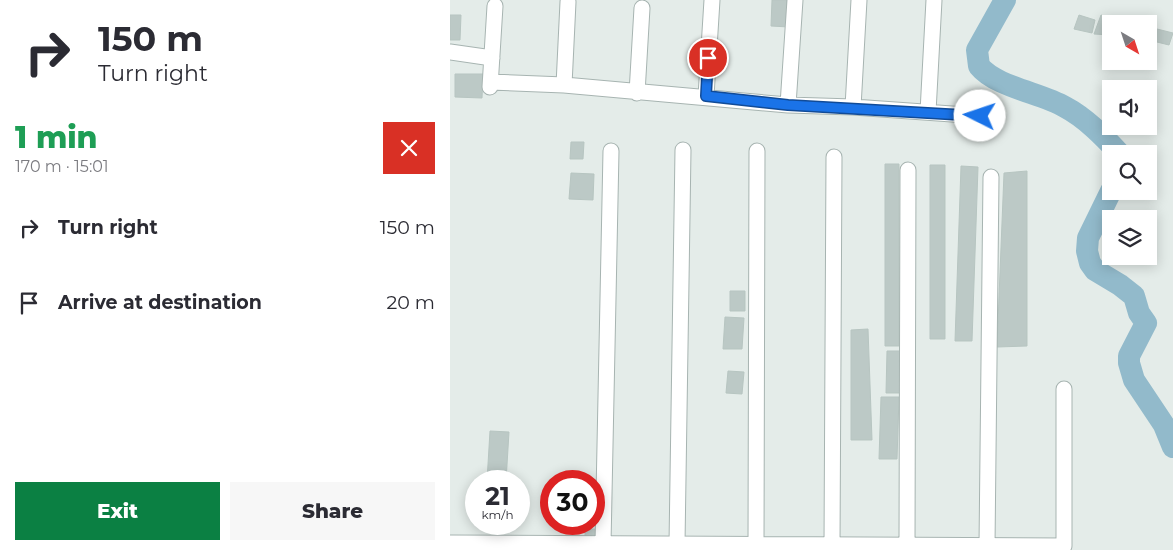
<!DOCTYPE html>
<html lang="en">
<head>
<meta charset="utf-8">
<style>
	:root { --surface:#fff; --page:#f7f7f7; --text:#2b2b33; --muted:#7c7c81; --accent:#0b8043 }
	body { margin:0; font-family:Montserrat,sans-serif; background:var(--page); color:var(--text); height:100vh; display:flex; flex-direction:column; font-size:19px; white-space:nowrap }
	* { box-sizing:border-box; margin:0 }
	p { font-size:16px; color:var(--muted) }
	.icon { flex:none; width:28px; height:28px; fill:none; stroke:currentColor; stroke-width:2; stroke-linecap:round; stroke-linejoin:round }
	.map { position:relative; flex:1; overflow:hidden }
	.details { display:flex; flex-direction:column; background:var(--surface); width:450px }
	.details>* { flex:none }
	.hud { background:#fff; color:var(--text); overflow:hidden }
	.needle { width:32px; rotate:141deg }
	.buttons { position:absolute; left:652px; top:15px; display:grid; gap:10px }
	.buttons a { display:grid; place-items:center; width:55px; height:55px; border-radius:0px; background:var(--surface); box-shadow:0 2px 12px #0003; font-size:25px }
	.speed { position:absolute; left:15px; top:470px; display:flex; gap:10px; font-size:25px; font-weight:700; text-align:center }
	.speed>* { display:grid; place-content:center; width:65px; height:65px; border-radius:50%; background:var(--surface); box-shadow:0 2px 12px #0003; line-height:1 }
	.speed small { font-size:12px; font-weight:400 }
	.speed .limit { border:8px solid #d22; background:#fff; color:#111 }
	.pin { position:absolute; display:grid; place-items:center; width:42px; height:42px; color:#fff; margin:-21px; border:2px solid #fff; border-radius:50%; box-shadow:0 1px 5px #0007 }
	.me { position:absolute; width:55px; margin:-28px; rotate:274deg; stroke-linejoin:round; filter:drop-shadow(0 0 4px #0008) }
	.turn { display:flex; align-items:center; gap:18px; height:105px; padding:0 15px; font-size:22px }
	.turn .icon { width:65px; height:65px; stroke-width:2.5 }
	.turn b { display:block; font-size:35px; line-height:42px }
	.round { display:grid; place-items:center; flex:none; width:52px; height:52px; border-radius:0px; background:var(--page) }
	.head { display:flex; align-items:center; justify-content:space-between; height:85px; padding:0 15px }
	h1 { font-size:30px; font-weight:800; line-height:38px; color:#1e9e55 }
	.action { display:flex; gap:10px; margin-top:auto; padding:10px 15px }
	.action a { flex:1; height:58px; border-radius:0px; background:var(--accent); color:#fff; font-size:20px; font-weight:800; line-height:58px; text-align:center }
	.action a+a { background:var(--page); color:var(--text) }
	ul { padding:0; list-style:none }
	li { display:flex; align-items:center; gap:15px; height:75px; padding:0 15px }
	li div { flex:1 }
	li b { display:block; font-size:19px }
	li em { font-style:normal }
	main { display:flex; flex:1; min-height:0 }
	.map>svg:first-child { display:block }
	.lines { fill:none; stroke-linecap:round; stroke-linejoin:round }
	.river { stroke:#92bacb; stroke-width:22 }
	.building { fill:#bcc9c6; stroke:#b7c5c1 }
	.minor-casing { stroke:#a7b4b1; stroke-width:17 }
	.minor { stroke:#fff; stroke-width:15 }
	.route-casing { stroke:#114b97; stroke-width:12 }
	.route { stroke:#1a73e8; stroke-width:9 }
</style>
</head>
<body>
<main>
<section class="details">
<div class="hud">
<div class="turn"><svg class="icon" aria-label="right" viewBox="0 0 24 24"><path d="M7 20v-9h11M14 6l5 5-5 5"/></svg><div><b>150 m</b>Turn right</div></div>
</div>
<div class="head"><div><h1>1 min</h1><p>170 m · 15:01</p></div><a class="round" style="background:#d93025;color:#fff"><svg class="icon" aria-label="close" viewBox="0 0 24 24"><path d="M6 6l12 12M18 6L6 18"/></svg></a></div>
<ul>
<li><svg class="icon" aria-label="right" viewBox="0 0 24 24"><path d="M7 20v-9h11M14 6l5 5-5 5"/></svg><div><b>Turn right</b></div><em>150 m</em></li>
<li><svg class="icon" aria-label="arrive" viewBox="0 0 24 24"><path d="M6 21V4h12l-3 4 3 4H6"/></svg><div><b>Arrive at destination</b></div><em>20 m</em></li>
</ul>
<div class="action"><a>Exit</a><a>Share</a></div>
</section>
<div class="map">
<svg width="723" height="550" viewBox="0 0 723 550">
	<rect width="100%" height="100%" fill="#e4ece9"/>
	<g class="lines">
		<path class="river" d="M555 0 527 50 529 66C546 87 591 93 615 107 636 118 654 137 670 154
			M661 191 638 238 637 251 640 263 645 270 670 285 684 296 689 313 696 323 679 356V363L684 380 714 425 723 447"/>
	</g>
	<path class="building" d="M322 0H341L339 27 321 26Z
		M0 15H11L10 40H0Z
		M629 15 645 20 642 33 624 29Z
		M651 15 677 23 676 24H661V35L644 34Z
		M699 27 723 33 719 45 699 40Z
		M5 74H33L32 98 5 97Z
		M121 142H134L133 159H120Z
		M435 164H449V346H435Z
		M480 165H495V339H480Z
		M511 166 528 167 522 341H505Z
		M577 171V346L547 347 554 173Z
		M121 173 144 174 143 200 119 199Z
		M280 291H295V311H280Z
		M275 317 294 318 292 349H273Z
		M418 329 422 440H401V330Z
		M437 351H452V393H436Z
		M278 371 294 372 292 394 276 393Z
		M431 397H449L447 459H429Z
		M40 431 59 432 56 481H37Z
		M135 529H147V535L135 536Z"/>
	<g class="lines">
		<g class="minor-casing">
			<path id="minor" d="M0 52 42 58
				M41 82 114 85 338 105 403 107 530 116
				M114 85 118 2
				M40 87 45 6
				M187 93 192 8
				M256 96 262 0
				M338 105 345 0
				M403 107 409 0
				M478 112 484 0
				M0 543 614 546V389
				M153 544 161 151
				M227 544 233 150
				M306 545 307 151
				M382 545 384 157
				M457 545 458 170
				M537 546 541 177"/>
		</g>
		<use href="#minor" class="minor"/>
	</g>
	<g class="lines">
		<g class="route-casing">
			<path id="route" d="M258 58 256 96 338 105 530 116"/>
		</g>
		<use href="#route" class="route"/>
	</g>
</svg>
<div class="buttons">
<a><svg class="needle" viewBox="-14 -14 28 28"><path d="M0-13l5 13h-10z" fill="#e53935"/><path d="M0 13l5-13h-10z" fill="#7c7c81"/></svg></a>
<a><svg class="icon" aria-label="sound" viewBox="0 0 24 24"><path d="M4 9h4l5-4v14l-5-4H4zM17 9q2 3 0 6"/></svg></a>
<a><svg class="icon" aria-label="search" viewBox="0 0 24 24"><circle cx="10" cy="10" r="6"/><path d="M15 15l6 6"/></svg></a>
<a><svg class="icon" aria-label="layers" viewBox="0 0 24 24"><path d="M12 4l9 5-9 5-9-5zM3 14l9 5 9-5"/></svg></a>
</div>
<div class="speed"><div>21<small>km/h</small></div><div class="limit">30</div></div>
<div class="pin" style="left:258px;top:58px;background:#d93025"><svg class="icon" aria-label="arrive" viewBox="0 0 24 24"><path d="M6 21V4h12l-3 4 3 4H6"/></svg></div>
<svg class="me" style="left:530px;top:116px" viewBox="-20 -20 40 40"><circle r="19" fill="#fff"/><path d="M0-13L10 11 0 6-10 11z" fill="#1a73e8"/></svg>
</div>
</main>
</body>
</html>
